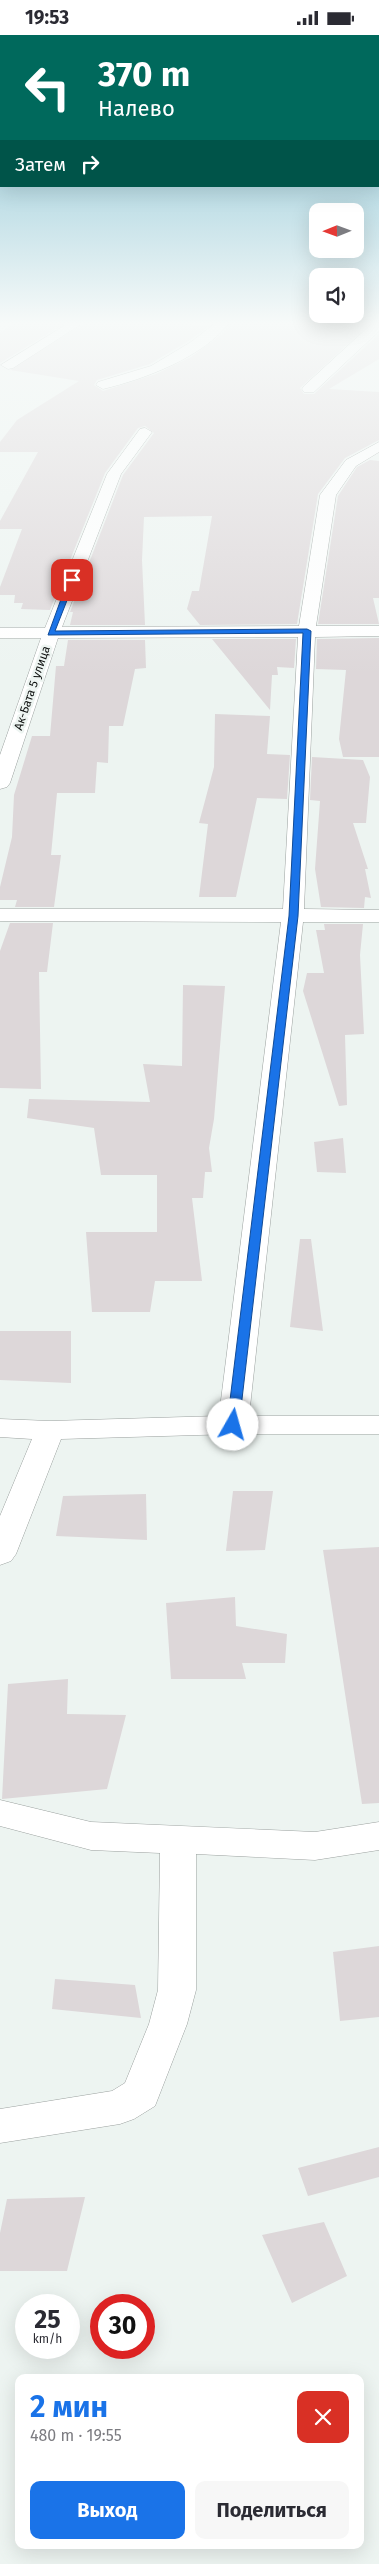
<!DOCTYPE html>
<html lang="ru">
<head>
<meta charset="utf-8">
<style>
	:root { --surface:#fff; --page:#f7f7f7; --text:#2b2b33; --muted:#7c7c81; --accent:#1a73e8 }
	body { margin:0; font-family:"Fira Sans",sans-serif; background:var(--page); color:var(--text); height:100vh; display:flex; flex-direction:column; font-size:19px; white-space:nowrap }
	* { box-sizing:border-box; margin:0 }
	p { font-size:16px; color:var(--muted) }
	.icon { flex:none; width:28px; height:28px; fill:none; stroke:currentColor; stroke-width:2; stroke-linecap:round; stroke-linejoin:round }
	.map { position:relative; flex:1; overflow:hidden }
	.sheet { position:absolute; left:15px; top:2339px; width:349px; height:175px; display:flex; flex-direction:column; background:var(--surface); border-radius:10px; box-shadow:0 5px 20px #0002 }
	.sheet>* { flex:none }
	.top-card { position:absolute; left:0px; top:0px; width:380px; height:152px; box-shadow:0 5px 20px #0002; background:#00695c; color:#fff; overflow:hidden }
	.needle { width:32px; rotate:269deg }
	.controls { position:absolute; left:309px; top:168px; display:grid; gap:10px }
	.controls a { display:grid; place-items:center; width:55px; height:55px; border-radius:10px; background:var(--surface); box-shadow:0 5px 20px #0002; font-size:25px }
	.speed { position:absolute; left:15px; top:2259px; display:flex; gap:10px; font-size:25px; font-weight:700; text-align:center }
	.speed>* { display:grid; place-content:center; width:65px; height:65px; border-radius:50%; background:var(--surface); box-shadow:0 5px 20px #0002; line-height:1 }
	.speed small { font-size:12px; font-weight:400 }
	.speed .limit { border:8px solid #d22; background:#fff; color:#111 }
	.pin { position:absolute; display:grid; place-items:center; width:42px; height:42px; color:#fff; margin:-21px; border-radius:10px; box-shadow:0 2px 8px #0006 }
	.me { position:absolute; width:55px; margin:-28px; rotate:7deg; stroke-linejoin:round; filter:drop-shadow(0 0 4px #0008) }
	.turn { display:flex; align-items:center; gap:18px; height:105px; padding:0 15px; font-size:22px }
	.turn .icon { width:65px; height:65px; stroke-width:2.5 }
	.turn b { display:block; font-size:35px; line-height:42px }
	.then { display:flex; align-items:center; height:48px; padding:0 15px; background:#0003; gap:10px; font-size:19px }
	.round { display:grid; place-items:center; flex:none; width:52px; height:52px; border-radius:10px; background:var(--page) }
	.headline { display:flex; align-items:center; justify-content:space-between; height:85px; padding:0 15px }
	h1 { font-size:30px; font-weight:700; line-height:38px; color:var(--accent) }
	.primary-button { display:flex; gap:10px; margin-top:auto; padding:10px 15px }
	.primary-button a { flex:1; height:58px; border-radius:10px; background:var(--accent); color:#fff; font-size:20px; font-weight:700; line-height:58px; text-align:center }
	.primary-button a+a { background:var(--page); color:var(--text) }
	.status { display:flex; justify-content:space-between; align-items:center; height:35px; padding:0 25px; background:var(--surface); direction:ltr }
	.status svg { height:14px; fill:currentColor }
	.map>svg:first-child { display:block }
	.building { fill:#ddd7d9 }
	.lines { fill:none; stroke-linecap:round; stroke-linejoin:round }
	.street-casing { stroke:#9ba19f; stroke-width:1 }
	.street { fill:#fff; fill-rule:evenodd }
	.route { fill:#1a73e8; stroke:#114b97 }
	.labels { text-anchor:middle; stroke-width:5; stroke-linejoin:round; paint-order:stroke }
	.far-street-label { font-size:12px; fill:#0d0f0e; stroke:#edf4f1 }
</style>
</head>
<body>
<div class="status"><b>19:53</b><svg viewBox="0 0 49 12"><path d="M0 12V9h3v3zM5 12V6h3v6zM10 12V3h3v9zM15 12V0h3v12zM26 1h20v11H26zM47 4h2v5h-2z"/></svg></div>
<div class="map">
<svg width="379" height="2529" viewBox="0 0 379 2529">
	<rect width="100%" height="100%" fill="#edf4f1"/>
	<path class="building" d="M15 286H69L0 328V298Z
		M88 286H154L209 291 190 305 150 329 97 345 94 350 103 356 156 339 191 322 221 300 233 286H359L352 295 362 296 300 353 304 359H314L379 299V324L329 354 379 357V405L345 423 318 459 297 589 200 590 187 574 192 556H199L212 481 144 482 142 525 145 590H70L73 577H70L123 440 154 398 145 391 138 393 105 438 50 575 21 574 23 568H14L15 560H0V552L22 494H0V486L38 417H0V407L17 385 79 346 10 335Z
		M370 425 379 426V563H373L379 589H318L338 461 357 432Z
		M379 603V722H343L339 704 346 635 316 634 317 604Z
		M212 604H296L294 633 277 632 278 640H272L270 675Z
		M68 605H145L146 633 135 634 123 691H109L108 728 97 727 95 758H57L51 820H61L54 872H15L17 865H0V852L12 802 14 760 32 701H50L56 631H64Z
		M215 679 270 681 267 719 290 720 287 764 257 763 236 862H199L208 789 199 788 214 732Z
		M312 722 363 725 370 742 366 788H353L368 834H365L371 863 365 862 364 873 321 872 315 834 320 766 310 765Z
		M10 888H53L47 937H39L41 1054 0 1053V916Z
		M324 889H363L360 920 364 999 345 1000 347 1070 339 1071 303 956 307 938H324L316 895H325Z
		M183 950 225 951 214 1084 209 1113 212 1137H205L203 1163H192L202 1246H155L150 1277H92L86 1197H157V1140H101L94 1093 27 1083 29 1064 150 1067 143 1029 182 1031Z
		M343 1103 346 1138 317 1137 314 1107Z
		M300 1204H311L323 1296 290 1292Z
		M0 1296H71V1348L0 1345Z
		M233 1456H273L265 1515 226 1516Z
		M146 1459 147 1505 56 1501 63 1461Z
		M379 1512V1768L362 1769 323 1515Z
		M235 1562 236 1591 287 1599 285 1628H242L246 1644H171L166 1568Z
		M68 1644 67 1679 126 1680 107 1754 2 1764 8 1649Z
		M379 1911V1982L340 1986 333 1917Z
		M55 1944 135 1950 141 1983 52 1974Z
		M379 2112V2142L308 2161 298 2133Z
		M85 2162 67 2236H0V2198L7 2164Z
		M324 2187 347 2241 292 2268 262 2200Z"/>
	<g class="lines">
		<g class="street-casing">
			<path id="street" d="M72 286H86L13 333 8 334 1 330Z
				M218 286H231C204 322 145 344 103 354L96 350 98 347 151 331 191 307Z
				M375 286H379V296L314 357H304L302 354 304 351Z
				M145 393 152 397 121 439 62 592 299 591 320 460 346 425 379 407V417L356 431 336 460 316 591H379V601L315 602 304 874 379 875V887H303L249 1381H379V1399H233L61 1404 16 1519 11 1526 0 1530V1481L32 1404 0 1402V1384L50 1386 219 1381 281 887 0 886V874H283L298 602 58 603 10 748 7 752 0 754V720L41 603H0V593H45L107 439 140 394Z
				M0 1765 91 1787 315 1797 379 1787V1815L315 1825 196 1819V1955L187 1989 155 2071 134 2084 120 2089 0 2108V2074L112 2056 125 2048 149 1989 158 1955 160 1818 91 1815 0 1791Z"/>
		</g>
		<use href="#street" class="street"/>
	</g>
	<linearGradient id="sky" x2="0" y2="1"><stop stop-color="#75bace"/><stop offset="0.45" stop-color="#f7faf9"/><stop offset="1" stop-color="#f7faf9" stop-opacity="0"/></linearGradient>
	<rect width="379" height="640" fill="url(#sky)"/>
	<path class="route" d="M72 543 75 545 55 596 307 594 311 596 298 881 239 1390 233 1393 227 1390 289 881 303 598 48 600 68 545Z"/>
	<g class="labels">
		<g class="far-street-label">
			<text transform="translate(32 653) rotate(-71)" y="4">Ак-Бата 5 улица</text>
		</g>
	</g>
</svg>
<div class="controls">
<a><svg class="needle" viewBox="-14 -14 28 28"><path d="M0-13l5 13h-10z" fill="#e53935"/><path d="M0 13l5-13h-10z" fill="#7c7c81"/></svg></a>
<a><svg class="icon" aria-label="sound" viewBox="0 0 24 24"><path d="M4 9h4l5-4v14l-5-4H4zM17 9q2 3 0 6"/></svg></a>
</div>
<div class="speed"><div>25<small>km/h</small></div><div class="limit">30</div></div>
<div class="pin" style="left:72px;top:545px;background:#d93025"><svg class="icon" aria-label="arrive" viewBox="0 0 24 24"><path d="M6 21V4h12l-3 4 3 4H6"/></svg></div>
<svg class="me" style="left:233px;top:1390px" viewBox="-20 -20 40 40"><circle r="19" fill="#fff"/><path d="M0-13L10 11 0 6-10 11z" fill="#1a73e8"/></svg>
<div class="top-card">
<div class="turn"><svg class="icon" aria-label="left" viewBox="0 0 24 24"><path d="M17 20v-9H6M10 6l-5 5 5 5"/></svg><div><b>370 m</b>Налево</div></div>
<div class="then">Затем<svg class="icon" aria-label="right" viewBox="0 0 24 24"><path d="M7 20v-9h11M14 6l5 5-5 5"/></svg></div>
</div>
<section class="sheet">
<div class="headline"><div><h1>2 мин</h1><p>480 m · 19:55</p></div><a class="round" style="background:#d93025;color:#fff"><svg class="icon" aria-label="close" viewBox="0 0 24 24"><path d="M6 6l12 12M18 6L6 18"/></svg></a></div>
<div class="primary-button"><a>Выход</a><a>Поделиться</a></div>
</section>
</div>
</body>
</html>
